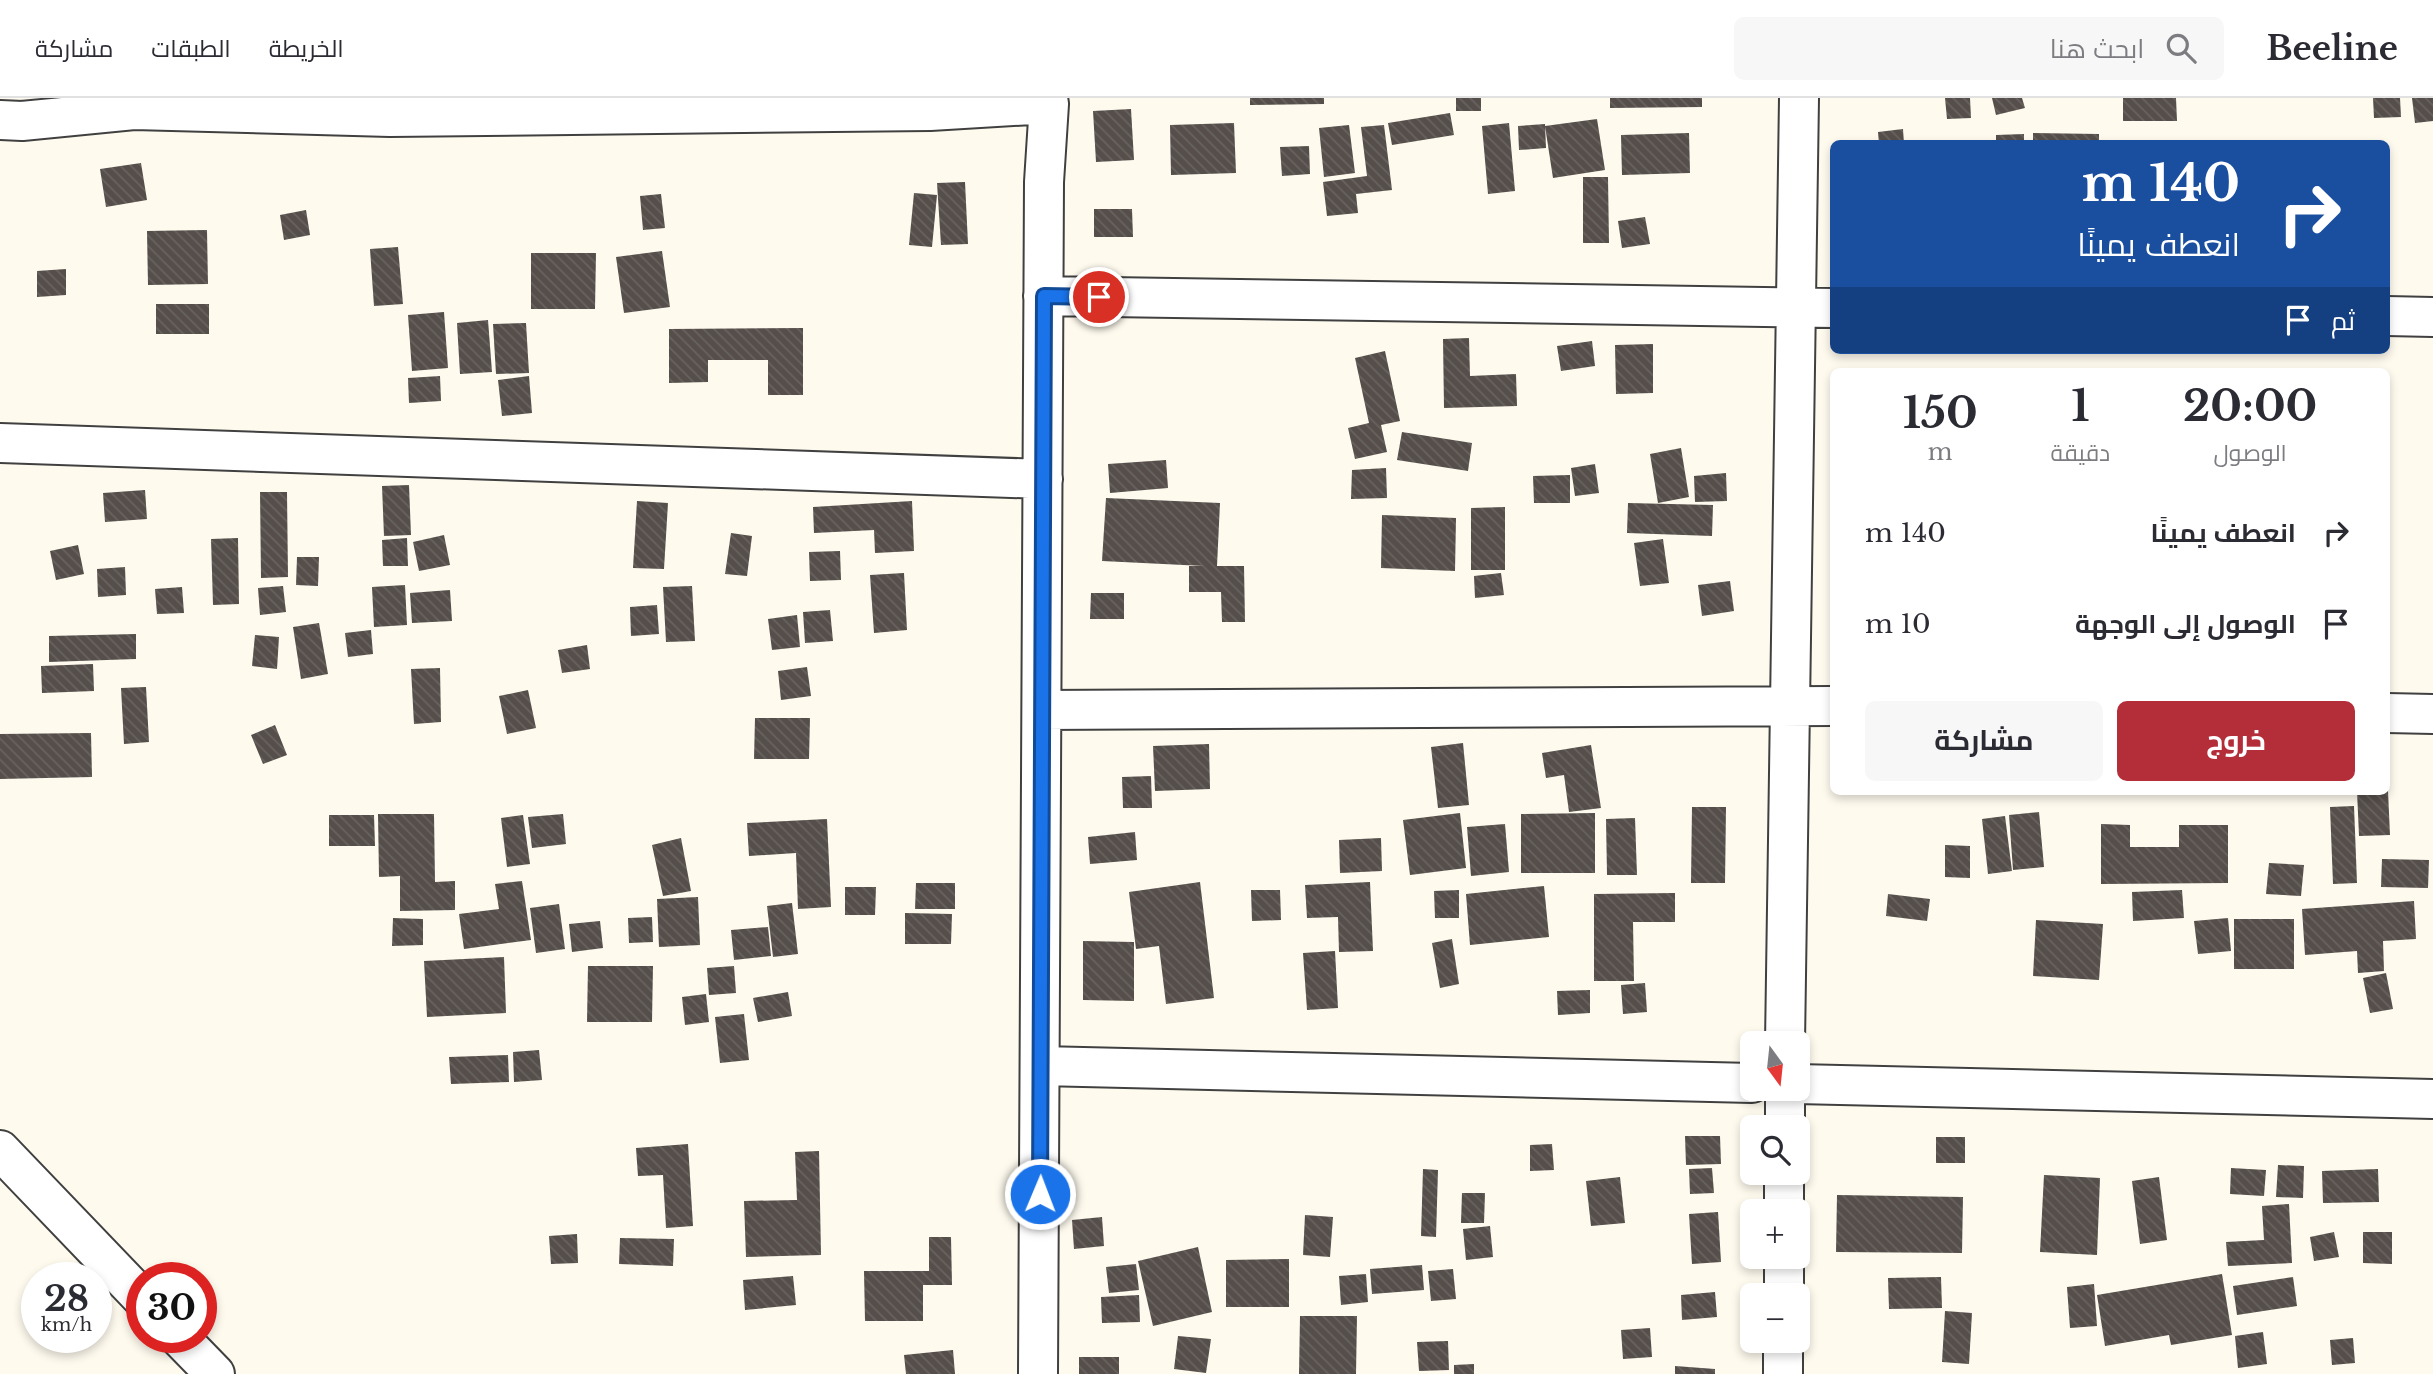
<!DOCTYPE html>
<html lang="ar">
<head>
<meta charset="utf-8">
<style>
	:root { --surface:#fff; --page:#f7f7f7; --text:#2b2b33; --muted:#7c7c81; --line:#e1e1e2; --accent:#b42e3a }
	body { margin:0; font-family:"Libre Baskerville",Cairo,serif; background:var(--page); color:var(--text); direction:rtl; height:100vh; display:flex; flex-direction:column; font-size:26px; white-space:nowrap }
	* { box-sizing:border-box; margin:0 }
	p { font-size:23px; color:var(--muted) }
	.icon { flex:none; width:38px; height:38px; fill:none; stroke:currentColor; stroke-width:2; stroke-linecap:round; stroke-linejoin:round }
	.map { position:relative; flex:1; overflow:hidden; direction:ltr }
	.details { position:absolute; left:1830px; top:270px; width:560px; height:427px; display:flex; flex-direction:column; background:var(--surface); border-radius:10px; box-shadow:0 4px 10px #0003; direction:rtl }
	.details>* { flex:none }
	.banner { position:absolute; left:1830px; top:42px; width:560px; height:214px; border-radius:10px; box-shadow:0 4px 10px #0003; direction:rtl; background:#1a4fa0; color:#fff; overflow:hidden }
	.needle { width:46px; rotate:165deg }
	.buttons { position:absolute; left:1740px; top:933px; display:grid; gap:14px }
	.buttons a { display:grid; place-items:center; width:70px; height:70px; border-radius:10px; background:var(--surface); box-shadow:0 4px 10px #0003; font-size:35px }
	.speed { position:absolute; left:21px; top:1164px; display:flex; gap:14px; font-size:35px; font-weight:700; text-align:center }
	.speed>* { display:grid; place-content:center; width:91px; height:91px; border-radius:50%; background:var(--surface); box-shadow:0 4px 10px #0003; line-height:1 }
	.speed small { font-size:18px; font-weight:400 }
	.speed .limit { border:10px solid #d22; background:#fff; color:#111 }
	.pin { position:absolute; display:grid; place-items:center; width:60px; height:60px; color:#fff; margin:-30px; border:4px solid #fff; border-radius:50%; box-shadow:0 2px 7px #0007 }
	.me { position:absolute; width:77px; margin:-38px; rotate:1deg; stroke-linejoin:round; filter:drop-shadow(0 0 5px #0008) }
	.turn { display:flex; align-items:center; gap:24px; height:147px; padding:0 35px; font-size:32px }
	.turn .icon { width:91px; height:91px; stroke-width:2.5 }
	.turn b { display:block; font-size:49px; line-height:60px }
	.then { display:flex; align-items:center; height:66px; padding:0 35px; background:#0003; gap:14px; font-size:26px }
	.eta { display:flex; justify-content:space-evenly; align-items:center; height:119px; text-align:center }
	.eta b { font-size:42px; font-weight:700; line-height:49px }
	.button { display:flex; gap:14px; margin-top:auto; padding:14px 35px }
	.button a { flex:1; height:80px; border-radius:10px; background:var(--accent); color:#fff; font-size:28px; font-weight:700; line-height:80px; text-align:center }
	.button a+a { background:var(--page); color:var(--text) }
	ul { padding:0; list-style:none }
	li { display:flex; align-items:center; gap:21px; height:91px; padding:0 35px }
	li div { flex:1 }
	li b { display:block; font-size:26px }
	li em { font-style:normal }
	header { display:flex; align-items:center; gap:42px; box-sizing:border-box; height:98px; padding:0 35px; background:var(--surface); border-bottom:2px solid var(--line) }
	header strong { font-size:33px }
	nav { display:flex; gap:38px; margin-inline-start:auto; font-size:24px }
	.search { width:490px; height:63px; background:var(--page); display:flex; align-items:center; gap:18px; box-sizing:border-box; padding:0 24px; border-radius:10px; color:var(--muted); font-size:26px }
	.map>svg:first-child { display:block }
	.building { fill:url(#building-back-hatch) }
	.lines { fill:none; stroke-linecap:round; stroke-linejoin:round }
	.street-casing { stroke:#404040; stroke-width:42 }
	.street { stroke:#fff; stroke-width:38 }
	.route-casing { stroke:#114b97; stroke-width:18 }
	.route { stroke:#1a73e8; stroke-width:12 }
</style>
</head>
<body>
<header>
<strong>Beeline</strong>
<div class="search"><svg class="icon" aria-label="search" viewBox="0 0 24 24"><circle cx="10" cy="10" r="6"/><path d="M15 15l6 6"/></svg>ابحث هنا</div>
<nav><a>الخريطة</a><a>الطبقات</a><a>مشاركة</a></nav>
</header>
<div class="map">
<svg width="2433" height="1276" viewBox="0 0 2433 1276">
	<defs>
		<pattern id="building-back-hatch" width="6" height="6" patternUnits="userSpaceOnUse" patternTransform="scale(1.75)"><rect width="6" height="6" fill="#554e4a"/><path d="M-1 5l2 2M0 0l6 6M5-1l2 2" fill="none" stroke="#686360"/></pattern>
	</defs>
	<rect width="100%" height="100%" fill="#fefaee"/>
	<path class="building" d="M1250 0H1324V6L1250 7Z
		M1456 0H1481V13H1456Z
		M1610 0H1702V9L1610 10Z
		M1945 0H1970L1971 20 1947 21Z
		M1992 0H2022L2025 10 1996 17Z
		M2123 0H2176L2177 23H2123Z
		M2373 0H2400L2401 19 2374 20Z
		M2412 0H2433V23L2415 25Z
		M1131 11 1134 62 1096 64 1093 13Z
		M1450 15 1454 37 1392 47 1388 25Z
		M1597 21 1605 72 1553 80 1545 28Z
		M1234 25 1236 75 1171 77 1170 27Z
		M1509 25 1515 93 1488 96 1482 28Z
		M1545 26 1546 50 1519 52 1518 28Z
		M1349 27 1355 75 1324 79 1319 30Z
		M1384 27 1392 92 1356 96 1358 115 1327 118 1323 84 1367 78 1361 29Z
		M1903 31 1904 46H1879L1878 34Z
		M1689 35 1690 75 1622 77 1621 37Z
		M2033 35 2099 36V46H2033Z
		M2024 36V46H1996V37Z
		M1309 48 1310 76 1282 78 1280 49Z
		M141 65 147 102 106 109 100 71Z
		M1583 79H1608L1609 145H1583Z
		M965 84 968 146 941 147 937 85Z
		M914 95 937 97 932 149 909 147Z
		M661 96 665 130 643 132 640 98Z
		M1094 111H1132L1133 139H1094Z
		M306 112 310 137 284 142 280 117Z
		M1645 119 1650 146 1622 150 1618 123Z
		M207 132 208 186 148 187 147 133Z
		M398 149 403 206 374 208 370 151Z
		M662 153 670 209 624 215 616 159Z
		M531 155H596L595 211H531Z
		M66 171V197L37 199V173Z
		M156 206H209V236H156Z
		M444 214 448 270 412 273 408 217Z
		M488 222 492 274 460 276 457 225Z
		M526 225 529 275 496 276 493 226Z
		M803 230V297H768V262H708V284L669 285V231Z
		M1469 240 1470 278 1516 276 1517 308 1444 310 1443 241Z
		M1592 243 1595 268 1561 273 1557 248Z
		M1653 246V295L1616 296 1615 247Z
		M1385 253 1400 323 1381 327 1387 354 1355 361 1348 330 1369 325 1355 260Z
		M440 278 441 303 409 305 408 280Z
		M529 278 532 315 502 318 498 282Z
		M1402 334 1472 345 1468 373 1397 362Z
		M1681 350 1689 399 1658 405 1650 356Z
		M1166 362 1168 390 1110 395 1108 366Z
		M1595 366 1599 395 1575 398 1571 370Z
		M1386 370 1387 400 1351 401 1352 372Z
		M1726 375 1727 403 1695 404 1694 378Z
		M1570 377V405H1534L1533 378Z
		M409 387 411 437 384 438 382 388Z
		M145 392 147 421 105 424 103 395Z
		M260 394H287L288 479 261 480Z
		M1106 400 1220 405 1217 468H1244L1245 524H1222L1221 494H1189V468H1204L1102 463Z
		M637 403 668 405 664 471 633 470Z
		M912 403 914 453 875 455 874 432 814 435 813 409Z
		M1628 405 1713 407 1712 438 1627 435Z
		M1505 409V472H1471V410Z
		M1382 417 1456 420 1455 473 1381 470Z
		M731 435 752 438 747 478 725 476Z
		M444 437 450 467 419 473 413 444Z
		M238 440 239 506 213 507 211 441Z
		M407 440 408 468H383L382 442Z
		M1663 441 1669 485 1640 488 1634 445Z
		M78 447 84 476 56 482 50 453Z
		M840 453 841 482 810 483 809 454Z
		M297 459H319L318 488 296 487Z
		M125 469 126 497 98 499 97 471Z
		M904 475 907 532 874 535 870 477Z
		M1501 475 1504 497 1475 500 1474 478Z
		M1730 483 1734 513 1702 518 1698 487Z
		M405 487 407 527 374 529 372 489Z
		M283 488 286 514 260 517 258 490Z
		M692 488 695 543 666 544 663 489Z
		M182 489 184 515 157 516 155 491Z
		M450 492 452 523 412 525 410 495Z
		M1091 495H1124V521H1090Z
		M657 507 659 536 631 538 630 509Z
		M830 512 833 543 805 545 803 514Z
		M797 517 800 549 772 552 768 521Z
		M319 525 328 576 301 581 293 529Z
		M371 532 373 556 348 559 345 535Z
		M136 536V561L49 564V538Z
		M255 537 279 539 277 571 252 568Z
		M587 547 590 571 562 575 558 552Z
		M93 566 94 593 42 595 41 568Z
		M807 569 811 598 781 602 778 573Z
		M440 570 441 624 414 626 411 571Z
		M146 589 149 644 124 646 121 590Z
		M528 592 536 630 507 636 499 598Z
		M755 620H810L809 661H754Z
		M275 627 287 657 263 666 251 637Z
		M91 635 92 679 0 681V636Z
		M1463 645 1469 707 1438 710 1431 649Z
		M1209 646 1210 691 1155 693 1153 648Z
		M1591 647 1601 710 1569 714 1564 677 1546 680 1542 655Z
		M1151 678 1152 710H1123L1122 679Z
		M2357 693H2388L2390 737 2359 738Z
		M2354 708 2357 785 2333 786 2330 709Z
		M1692 709H1726L1725 785H1691Z
		M2039 714 2044 769 2013 772 2009 717Z
		M1460 715 1466 770 1410 777 1403 722Z
		M1595 715V775H1521V716Z
		M378 716H434L435 784 455 783V812L400 813V778L379 779Z
		M563 716 566 746 532 750 528 719Z
		M329 717H374L375 748H329Z
		M523 717 530 766 507 769 501 720Z
		M2005 718 2012 773 1988 776 1982 721Z
		M1635 720 1637 777H1607L1606 721Z
		M827 721 831 809 798 811 796 755 749 758 747 725Z
		M1505 726 1509 774 1471 778 1467 729Z
		M2101 726 2130 727V749H2179V727H2228V785L2101 786Z
		M1135 734 1137 762 1090 766 1088 739Z
		M681 740 691 793 663 798 652 747Z
		M1381 740 1382 773 1340 775 1339 742Z
		M1945 747 1970 748V780L1945 779Z
		M2382 761 2429 762 2428 790 2381 789Z
		M2269 765 2304 767 2301 798 2266 796Z
		M522 783 531 842 464 851 459 816 499 811 495 786Z
		M1200 784 1214 900 1166 906 1159 848 1136 851 1129 794Z
		M1370 784 1373 853 1339 854 1338 819 1307 820 1305 787Z
		M916 785H955V811H915Z
		M1544 788 1549 839 1470 847 1466 796Z
		M845 789H876L875 817H845Z
		M1251 792H1280L1281 822 1252 823Z
		M1459 792V820H1435L1434 793Z
		M2182 792 2184 820 2133 823 2132 794Z
		M1675 795V824H1633L1634 883H1594V796Z
		M1888 796 1930 801 1927 823 1886 818Z
		M698 799 700 847 659 849 657 801Z
		M2414 803 2416 841 2383 843 2384 873 2358 875 2357 853 2305 857 2302 811Z
		M792 805 798 856 773 859 767 808Z
		M559 806 565 851 536 855 530 810Z
		M905 815 952 816 951 846H905Z
		M652 819 653 844 629 845 628 820Z
		M393 820 423 821V847L392 848Z
		M2228 820 2231 853 2198 856 2194 823Z
		M2234 821H2294V871H2234Z
		M2036 822 2103 826 2099 882 2033 878Z
		M600 823 603 850 572 854 569 826Z
		M768 829 771 858 734 862 731 832Z
		M1452 841 1459 886 1440 890 1432 845Z
		M1083 843 1134 844V903L1083 902Z
		M1335 853 1338 910 1307 912 1303 855Z
		M504 859 506 915 427 919 424 863Z
		M588 868H653L652 924H587Z
		M734 868 736 895 709 897 707 870Z
		M2386 875 2393 911 2370 915 2363 880Z
		M1645 885 1647 914 1623 916 1621 887Z
		M1590 892V915L1558 917 1557 893Z
		M788 894 792 918 758 924 753 900Z
		M706 896 709 924 685 927 682 899Z
		M744 916 749 962 720 965 715 919Z
		M539 952 542 982 514 984 513 954Z
		M508 957 509 984 451 986 449 959Z
		M1685 1038H1720L1721 1066 1686 1067Z
		M1936 1039H1965V1065H1936Z
		M688 1046 693 1128 666 1130 663 1077 638 1078 636 1050Z
		M1552 1046 1554 1072 1530 1073V1047Z
		M819 1053 821 1157 746 1159 744 1103 797 1102 795 1054Z
		M2278 1067 2304 1068 2303 1100 2276 1099Z
		M1712 1070 1714 1095 1690 1096 1689 1071Z
		M2231 1070 2266 1072 2264 1098 2230 1096Z
		M1423 1071 1438 1072 1436 1139 1421 1138Z
		M2378 1071 2379 1104 2323 1105 2322 1073Z
		M2044 1077 2100 1080 2097 1157 2040 1154Z
		M1620 1079 1625 1125 1591 1128 1586 1083Z
		M2159 1079 2167 1142 2140 1146 2132 1083Z
		M1462 1095H1485L1484 1125H1461Z
		M1837 1097 1963 1099 1962 1155 1836 1154Z
		M2289 1106 2292 1165 2228 1168 2226 1144 2264 1142 2262 1108Z
		M1718 1114 1721 1164 1692 1166 1689 1116Z
		M1305 1117 1333 1119 1330 1159 1303 1157Z
		M1102 1119 1104 1148 1074 1151 1072 1122Z
		M1490 1128 1493 1159 1466 1162 1463 1131Z
		M2334 1134 2339 1159 2314 1163 2310 1139Z
		M2363 1134H2392V1166L2363 1165Z
		M577 1136 578 1165 551 1166 549 1138Z
		M929 1139H951L952 1187H923V1223H865L864 1173H929Z
		M620 1140 674 1141 673 1168 619 1166Z
		M1198 1149 1212 1214 1153 1228 1138 1163Z
		M1289 1161V1209H1226V1162Z
		M1136 1166 1139 1192 1109 1195 1106 1169Z
		M1422 1167 1424 1192 1372 1196 1370 1171Z
		M1453 1171 1456 1201 1431 1203 1428 1173Z
		M1366 1176 1368 1204 1341 1207 1339 1178Z
		M2222 1176 2232 1237 2171 1247 2169 1237 2105 1248 2097 1197Z
		M793 1178 796 1207 745 1212 743 1182Z
		M1941 1179 1942 1210 1889 1211 1888 1180Z
		M2293 1179 2297 1208 2237 1217 2233 1188Z
		M2094 1186 2097 1228 2070 1230 2067 1189Z
		M1715 1194 1717 1219 1682 1222 1681 1197Z
		M1139 1197 1140 1224 1102 1225 1101 1199Z
		M1945 1213 1972 1215 1969 1266 1942 1264Z
		M1300 1218H1357L1356 1276H1299Z
		M1650 1230 1652 1259 1623 1261 1621 1232Z
		M2263 1234 2267 1266 2238 1270 2235 1238Z
		M1178 1238 1211 1241 1206 1275 1174 1271Z
		M2353 1240 2355 1265 2332 1267 2330 1242Z
		M1448 1243 1449 1272 1419 1273 1417 1244Z
		M953 1252 955 1276H906L904 1257Z
		M1079 1259H1119V1276H1079Z
		M1474 1266V1276H1454V1267Z
		M1675 1268 1715 1271V1276H1675Z"/>
	<g class="lines">
		<g class="street-casing">
			<path id="street" d="M0 22 22 23 134 12 390 19 930 13 1049 6 1048 0
				M1043 198 1834 210
				M2387 218 2433 219
				M0 345 1043 381
				M1042 612 1834 608
				M2387 615 2433 616
				M1785 945 1799 0
				M1041 968 1752 985
				M1797 986 2433 1001
				M1785 1029V990
				M0 1052 142 1200
				M1784 1113V1074
				M1784 1197V1158
				M179 1239 215 1276
				M1038 1276 1044 84 1049 6
				M1783 1276V1242"/>
		</g>
		<use href="#street" class="street"/>
	</g>
	<g class="lines">
		<g class="route-casing">
			<path id="route" d="M1040 1096 1044 198 1099 199"/>
		</g>
		<use href="#route" class="route"/>
	</g>
</svg>
<div class="buttons">
<a><svg class="needle" viewBox="-14 -14 28 28"><path d="M0-13l5 13h-10z" fill="#e53935"/><path d="M0 13l5-13h-10z" fill="#7c7c81"/></svg></a>
<a><svg class="icon" aria-label="search" viewBox="0 0 24 24"><circle cx="10" cy="10" r="6"/><path d="M15 15l6 6"/></svg></a>
<a>+</a>
<a>−</a>
</div>
<div class="speed"><div>28<small>km/h</small></div><div class="limit">30</div></div>
<div class="pin" style="left:1099px;top:199px;background:#d93025"><svg class="icon" aria-label="arrive" viewBox="0 0 24 24"><path d="M6 21V4h12l-3 4 3 4H6"/></svg></div>
<svg class="me" style="left:1040px;top:1096px" viewBox="-20 -20 40 40"><circle r="17" fill="#1a73e8" stroke="#fff" stroke-width="3"/><path d="M0-11L8 9 0 5-8 9z" fill="#fff"/></svg>
<div class="banner">
<div class="turn"><svg class="icon" aria-label="right" viewBox="0 0 24 24"><path d="M7 20v-9h11M14 6l5 5-5 5"/></svg><div><b>140 m</b>انعطف يمينًا</div></div>
<div class="then">ثم<svg class="icon" aria-label="arrive" viewBox="0 0 24 24"><path d="M6 21V4h12l-3 4 3 4H6"/></svg></div>
</div>
<section class="details">
<div class="eta">
<div><b>20:00</b><p>الوصول</p></div>
<div><b>1</b><p>دقيقة</p></div>
<div><b>150</b><p>m</p></div>
</div>
<ul>
<li><svg class="icon" aria-label="right" viewBox="0 0 24 24"><path d="M7 20v-9h11M14 6l5 5-5 5"/></svg><div><b>انعطف يمينًا</b></div><em>140 m</em></li>
<li><svg class="icon" aria-label="arrive" viewBox="0 0 24 24"><path d="M6 21V4h12l-3 4 3 4H6"/></svg><div><b>الوصول إلى الوجهة</b></div><em>10 m</em></li>
</ul>
<div class="button"><a>خروج</a><a>مشاركة</a></div>
</section>
</div>
</body>
</html>
